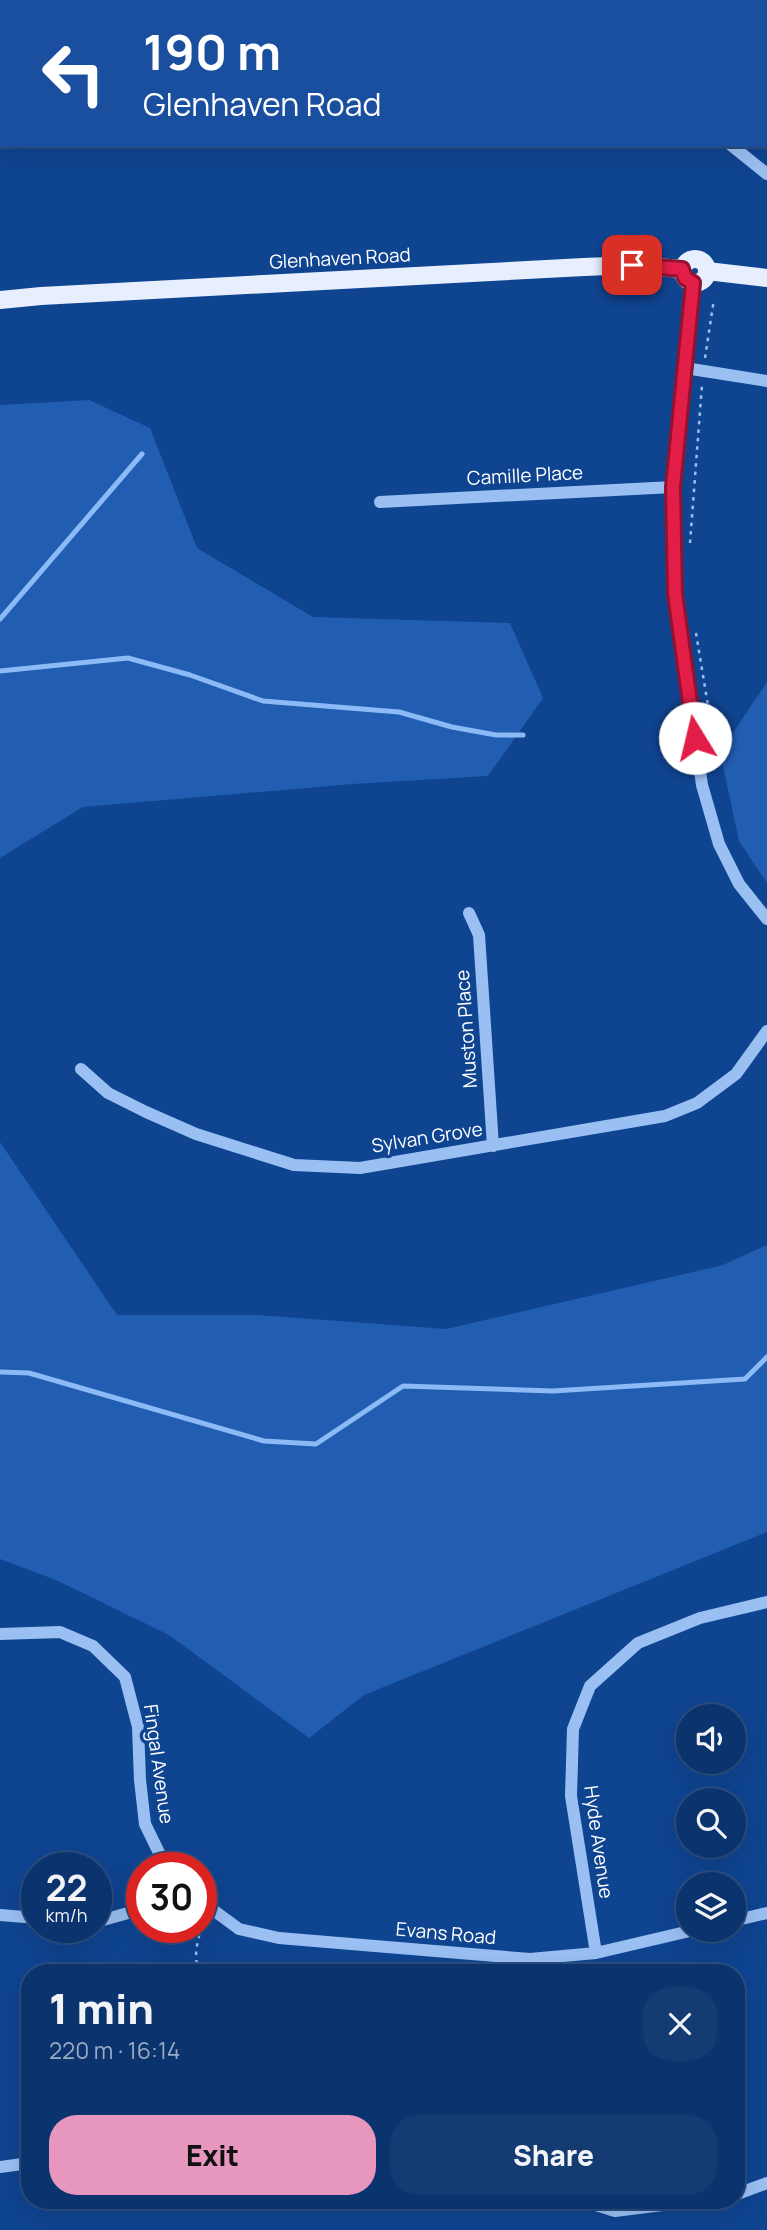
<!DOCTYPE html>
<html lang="en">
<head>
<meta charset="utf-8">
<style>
	:root { --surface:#0b336d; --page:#143b72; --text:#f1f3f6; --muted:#9aaac2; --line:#2b4e80; --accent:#e797bd }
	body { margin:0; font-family:Manrope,sans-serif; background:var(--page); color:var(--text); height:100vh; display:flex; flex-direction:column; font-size:26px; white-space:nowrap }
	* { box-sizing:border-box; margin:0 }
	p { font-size:23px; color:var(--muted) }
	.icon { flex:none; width:38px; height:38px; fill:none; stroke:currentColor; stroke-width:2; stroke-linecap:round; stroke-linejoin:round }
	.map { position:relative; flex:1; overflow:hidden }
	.side { position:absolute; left:21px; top:1964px; width:724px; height:245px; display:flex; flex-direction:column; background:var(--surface); border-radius:28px; box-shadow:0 7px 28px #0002,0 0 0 2px var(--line) }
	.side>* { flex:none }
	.guide { position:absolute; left:0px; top:0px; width:768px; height:147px; box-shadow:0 7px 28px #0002,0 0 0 2px var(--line); background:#1a4fa0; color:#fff; overflow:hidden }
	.controls { position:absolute; left:676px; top:1704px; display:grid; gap:14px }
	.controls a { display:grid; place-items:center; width:70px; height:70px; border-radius:50%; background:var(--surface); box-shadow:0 7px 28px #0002,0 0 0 2px var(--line); font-size:35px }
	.speed { position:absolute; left:21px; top:1852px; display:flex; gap:14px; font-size:35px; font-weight:700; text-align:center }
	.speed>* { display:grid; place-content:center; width:91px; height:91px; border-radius:50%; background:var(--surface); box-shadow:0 7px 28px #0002,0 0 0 2px var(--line); line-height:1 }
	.speed small { font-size:18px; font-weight:400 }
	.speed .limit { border:10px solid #d22; background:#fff; color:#111 }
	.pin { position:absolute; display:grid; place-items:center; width:60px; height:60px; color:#fff; margin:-30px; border-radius:14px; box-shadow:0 4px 10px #0006 }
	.me { position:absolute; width:77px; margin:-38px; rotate:351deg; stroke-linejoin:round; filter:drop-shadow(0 0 5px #0008) }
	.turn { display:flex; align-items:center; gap:24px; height:147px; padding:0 28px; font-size:32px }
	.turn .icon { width:91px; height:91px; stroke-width:2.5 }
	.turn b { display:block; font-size:49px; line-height:60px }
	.round { display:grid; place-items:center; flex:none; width:74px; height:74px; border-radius:28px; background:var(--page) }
	.head { display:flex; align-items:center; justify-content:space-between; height:119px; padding:0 28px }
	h1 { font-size:42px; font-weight:800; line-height:52px }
	.button { display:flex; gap:14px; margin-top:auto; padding:14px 28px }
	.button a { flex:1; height:80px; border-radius:28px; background:var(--accent); color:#111; font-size:28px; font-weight:800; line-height:80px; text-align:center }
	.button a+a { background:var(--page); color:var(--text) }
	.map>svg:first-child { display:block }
	.green { fill:#215db1 }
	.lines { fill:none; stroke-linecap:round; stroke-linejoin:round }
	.stream { stroke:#8bbaf7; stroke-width:5 }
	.path { stroke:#9ac0f3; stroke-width:2.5; stroke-dasharray:3.5 5; stroke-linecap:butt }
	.minor { stroke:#9ac0f3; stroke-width:12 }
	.major { stroke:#e7efff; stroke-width:18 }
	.route-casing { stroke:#92132f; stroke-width:18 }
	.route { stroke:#e11d48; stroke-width:12 }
	.labels { text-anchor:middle; stroke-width:7; stroke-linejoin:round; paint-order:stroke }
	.street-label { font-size:19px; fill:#fff; stroke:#0f4491 }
</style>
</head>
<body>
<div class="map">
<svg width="767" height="2230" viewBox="0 0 767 2230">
	<rect width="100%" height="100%" fill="#0f4491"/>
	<path class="green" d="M89 400 150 428 197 548 313 617 510 623 543 698 488 776 353 784 83 807 0 858V405Z
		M767 682V883L739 841 720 752Z
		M0 1142 117 1315H258L446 1329 723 1265 767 1245V1532L364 1695 309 1738 169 1635 56 1580 0 1559Z"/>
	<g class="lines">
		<path class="stream" d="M0 619 142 454
			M0 671 128 658 190 675 263 701 399 712 452 727 496 735H523
			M0 1372 29 1373 264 1441 316 1444 403 1386 553 1391 745 1379 767 1357"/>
		<path class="path" d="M705 358 714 299
			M690 543 702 385
			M696 633 711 724 715 730 714 740
			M197 1972 196 1950 201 1927"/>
		<path class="minor" d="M208 0V2
			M521 0 524 2
			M731 145 767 174
			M693 283 673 487 675 594 702 785 719 844 739 884 767 919
			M685 368 767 381
			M380 502 673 487
			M469 913 479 935 493 1146
			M81 1069 108 1093 146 1112 196 1134 294 1165 360 1168 665 1116 697 1103 736 1074 767 1031
			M0 1634 60 1632 93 1646 125 1677 138 1727 140 1780 145 1824 166 1867
			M201 1901 239 1929 279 1938 530 1959 596 1953 694 1930
			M0 1915 37 1918
			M733 1921 767 1913
			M96 1922 135 1911 142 1906
			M596 1953 571 1796 573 1729 590 1686 638 1643 700 1618 767 1602
			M0 2167 30 2163
			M737 2194 767 2183
			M558 2200 586 2202 615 2211 702 2200"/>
		<path class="major" d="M683 271a12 12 0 1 1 24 0a12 12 0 1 1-24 0Z
			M707 271 767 278
			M0 300 41 296 584 267 633 265 682 269"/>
	</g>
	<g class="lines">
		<g class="route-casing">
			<path id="route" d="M632 265 682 269 685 278 693 283 673 487 675 594 695 738"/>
		</g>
		<use href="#route" class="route"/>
	</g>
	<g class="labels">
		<g class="street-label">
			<text transform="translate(340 258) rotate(-3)" y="7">Glenhaven Road</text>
			<text transform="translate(525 475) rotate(-3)" y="7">Camille Place</text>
			<text transform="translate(466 1029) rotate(-94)" y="7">Muston Place</text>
			<text transform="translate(427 1137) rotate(-9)" y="7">Sylvan Grove</text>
			<text transform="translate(159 1764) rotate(82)" y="7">Fingal Avenue</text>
			<text transform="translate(599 1842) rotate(82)" y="7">Hyde Avenue</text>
			<text transform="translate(446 1933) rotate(5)" y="7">Evans Road</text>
		</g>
	</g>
</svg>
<div class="controls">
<a><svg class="icon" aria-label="sound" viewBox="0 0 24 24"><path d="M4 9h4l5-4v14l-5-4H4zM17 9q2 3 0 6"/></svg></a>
<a><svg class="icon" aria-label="search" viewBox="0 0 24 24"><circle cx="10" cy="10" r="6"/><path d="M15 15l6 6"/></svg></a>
<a><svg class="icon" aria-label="layers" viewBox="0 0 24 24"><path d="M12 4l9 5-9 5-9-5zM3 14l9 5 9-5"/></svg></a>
</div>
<div class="speed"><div>22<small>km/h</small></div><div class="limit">30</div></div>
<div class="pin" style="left:632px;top:265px;background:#d93025"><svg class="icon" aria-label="arrive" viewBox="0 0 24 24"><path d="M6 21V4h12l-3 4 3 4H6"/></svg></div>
<svg class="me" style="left:695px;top:738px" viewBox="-20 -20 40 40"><circle r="19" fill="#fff"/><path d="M0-13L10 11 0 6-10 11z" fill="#e11d48"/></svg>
<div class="guide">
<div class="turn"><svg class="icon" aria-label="left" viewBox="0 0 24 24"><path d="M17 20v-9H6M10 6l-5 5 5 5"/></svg><div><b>190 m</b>Glenhaven Road</div></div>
</div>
<section class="side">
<div class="head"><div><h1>1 min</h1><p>220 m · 16:14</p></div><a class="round"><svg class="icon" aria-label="close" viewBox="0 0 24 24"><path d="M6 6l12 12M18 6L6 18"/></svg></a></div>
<div class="button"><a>Exit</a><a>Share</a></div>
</section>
</div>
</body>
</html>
